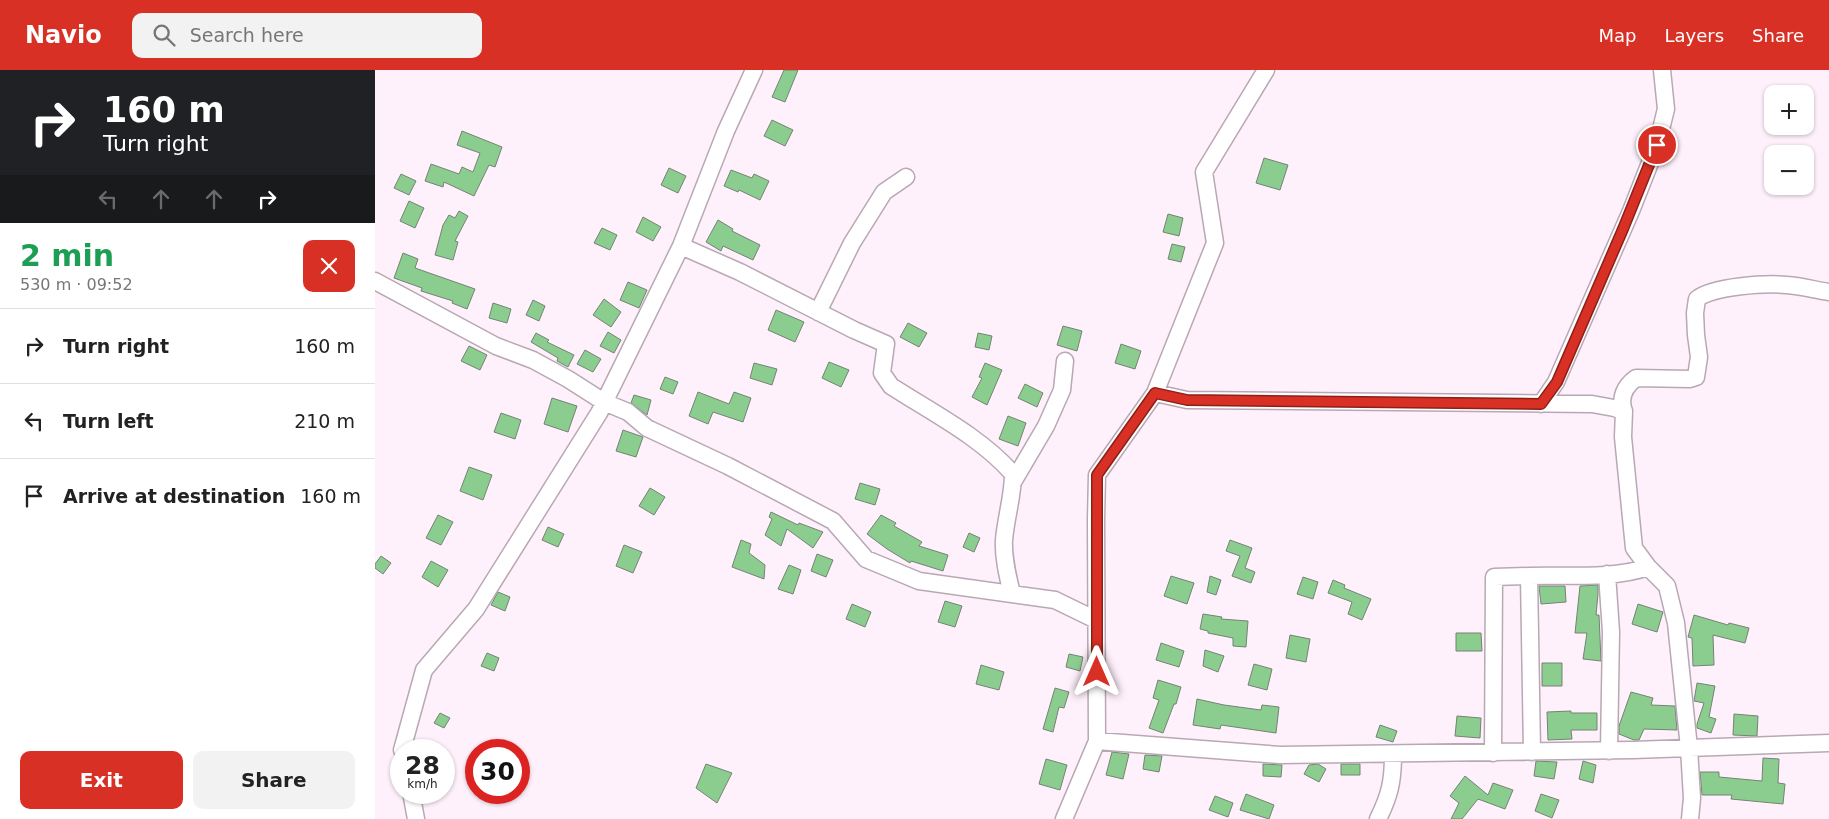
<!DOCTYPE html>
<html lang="en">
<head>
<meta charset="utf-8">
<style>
	:root { --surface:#fff; --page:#f2f2f2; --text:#222; --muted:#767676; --line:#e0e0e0; --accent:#d93025 }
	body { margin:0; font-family:"DejaVu Sans",sans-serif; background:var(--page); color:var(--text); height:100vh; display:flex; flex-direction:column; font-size:19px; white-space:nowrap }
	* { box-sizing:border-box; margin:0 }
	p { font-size:16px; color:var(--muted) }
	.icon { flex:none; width:28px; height:28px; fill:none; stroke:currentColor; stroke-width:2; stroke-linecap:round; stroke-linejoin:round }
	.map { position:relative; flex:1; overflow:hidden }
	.details { display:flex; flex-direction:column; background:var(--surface); width:375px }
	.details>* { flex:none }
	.banner { background:#202124; color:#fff; overflow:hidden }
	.controls { position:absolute; left:1389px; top:15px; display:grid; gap:10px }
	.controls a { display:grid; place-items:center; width:50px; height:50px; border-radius:10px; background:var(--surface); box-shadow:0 1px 4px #0004; font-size:25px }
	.speed { position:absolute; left:15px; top:669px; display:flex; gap:10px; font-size:25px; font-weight:700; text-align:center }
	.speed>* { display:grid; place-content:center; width:65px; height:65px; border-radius:50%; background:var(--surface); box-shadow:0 1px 4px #0004; line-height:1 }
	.speed small { font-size:12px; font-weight:400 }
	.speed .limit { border:8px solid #d22; background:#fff; color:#111 }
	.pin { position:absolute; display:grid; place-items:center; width:42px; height:42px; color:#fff; margin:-21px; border:2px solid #fff; border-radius:50%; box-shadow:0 1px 5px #0007 }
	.me { position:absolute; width:55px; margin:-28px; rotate:0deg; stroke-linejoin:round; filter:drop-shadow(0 0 4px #0008) }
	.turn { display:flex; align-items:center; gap:18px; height:105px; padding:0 20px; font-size:22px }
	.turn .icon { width:65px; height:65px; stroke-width:2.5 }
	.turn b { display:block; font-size:35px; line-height:42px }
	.lanes { display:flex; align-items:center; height:48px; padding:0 20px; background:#0003; justify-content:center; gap:25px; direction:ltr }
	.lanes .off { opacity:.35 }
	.round { display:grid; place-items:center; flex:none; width:52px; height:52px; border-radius:10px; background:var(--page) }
	.head { display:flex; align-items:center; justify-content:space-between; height:85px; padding:0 20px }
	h1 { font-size:30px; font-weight:700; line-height:38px; color:#1e9e55 }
	.action { display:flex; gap:10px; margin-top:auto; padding:10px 20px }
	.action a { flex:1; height:58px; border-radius:10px; background:var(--accent); color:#fff; font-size:20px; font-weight:700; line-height:58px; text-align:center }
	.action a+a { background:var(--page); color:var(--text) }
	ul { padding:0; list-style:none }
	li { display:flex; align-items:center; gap:15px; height:75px; padding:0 20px; border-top:1px solid var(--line) }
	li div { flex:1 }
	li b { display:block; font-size:19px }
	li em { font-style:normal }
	header { display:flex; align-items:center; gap:30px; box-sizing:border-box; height:70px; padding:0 25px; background:var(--accent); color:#fff }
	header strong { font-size:24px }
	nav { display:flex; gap:28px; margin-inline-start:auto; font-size:18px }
	.search { width:350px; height:45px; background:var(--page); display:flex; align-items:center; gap:12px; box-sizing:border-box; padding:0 18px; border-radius:10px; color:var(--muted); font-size:19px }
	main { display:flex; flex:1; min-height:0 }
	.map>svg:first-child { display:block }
	.building { fill:#8bcd8f; stroke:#758275 }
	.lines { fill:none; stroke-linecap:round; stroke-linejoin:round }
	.minor-casing { stroke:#b8a8b4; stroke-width:19 }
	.minor { stroke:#fff; stroke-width:16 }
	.route-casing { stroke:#8d1f18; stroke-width:12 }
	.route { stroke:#d93025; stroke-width:9 }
</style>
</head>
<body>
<header>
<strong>Navio</strong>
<div class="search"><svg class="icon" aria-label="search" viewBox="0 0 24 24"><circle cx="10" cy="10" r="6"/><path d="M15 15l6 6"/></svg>Search here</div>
<nav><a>Map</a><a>Layers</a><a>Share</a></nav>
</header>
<main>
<section class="details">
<div class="banner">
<div class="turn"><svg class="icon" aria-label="right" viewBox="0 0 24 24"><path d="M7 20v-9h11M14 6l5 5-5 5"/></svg><div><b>160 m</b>Turn right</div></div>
<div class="lanes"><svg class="icon off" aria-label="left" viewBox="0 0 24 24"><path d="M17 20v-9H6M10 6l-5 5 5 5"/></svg><svg class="icon off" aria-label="ahead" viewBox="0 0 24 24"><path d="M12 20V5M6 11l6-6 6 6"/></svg><svg class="icon off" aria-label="ahead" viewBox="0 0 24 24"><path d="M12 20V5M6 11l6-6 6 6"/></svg><svg class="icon" aria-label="right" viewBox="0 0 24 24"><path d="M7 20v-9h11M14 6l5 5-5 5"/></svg></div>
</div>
<div class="head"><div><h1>2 min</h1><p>530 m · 09:52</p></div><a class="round" style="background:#d93025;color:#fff"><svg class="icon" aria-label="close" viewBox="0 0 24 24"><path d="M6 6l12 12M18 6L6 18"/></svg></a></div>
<ul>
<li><svg class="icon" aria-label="right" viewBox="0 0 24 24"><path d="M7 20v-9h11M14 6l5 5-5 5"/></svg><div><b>Turn right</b></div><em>160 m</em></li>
<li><svg class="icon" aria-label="left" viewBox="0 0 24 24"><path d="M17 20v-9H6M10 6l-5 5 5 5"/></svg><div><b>Turn left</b></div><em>210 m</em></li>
<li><svg class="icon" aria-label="arrive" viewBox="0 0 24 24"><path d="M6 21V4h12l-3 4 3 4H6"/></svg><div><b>Arrive at destination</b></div><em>160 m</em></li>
</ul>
<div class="action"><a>Exit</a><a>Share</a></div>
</section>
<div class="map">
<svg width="1454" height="749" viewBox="0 0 1454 749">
	<rect width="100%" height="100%" fill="#fff1fb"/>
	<path class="building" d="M409 0H423L410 32 397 27Z
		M397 50 418 60 410 76 389 66Z
		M87 61 127 77 120 97 114 95 99 126 69 112 68 117 50 111 56 94 84 104 87 97 98 102 105 83 82 75Z
		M889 88 913 95 905 120 881 113Z
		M294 98 311 106 303 123 286 115Z
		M356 100 377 108 379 104 394 111 385 130 364 120 363 122 349 116Z
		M26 104 41 111 34 125 19 118Z
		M34 131 49 138 40 158 25 151Z
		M84 141 93 146 80 171 83 172 78 190 60 185 68 155 74 145 80 148Z
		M793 144 808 148 804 166 788 162Z
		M268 147 286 157 278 171 261 162Z
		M343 150 358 159 357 161 385 175 378 190 348 176 346 181 331 172Z
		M227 158 242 165 235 180 219 173Z
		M797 174 810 177 806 192 793 189Z
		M28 183 43 189 40 198 100 219 92 239 77 233 78 231 46 221 47 218 19 208Z
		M253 212 272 220 264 238 245 230Z
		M229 229 246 242 236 257 218 245Z
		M158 230 170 236 164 251 151 245Z
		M118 233 136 239 132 253 114 248Z
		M401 240 429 252 420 272 393 260Z
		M533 253 552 263 544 277 525 267Z
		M688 256 707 261 702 281 682 275Z
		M233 262 246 270 239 283 225 276Z
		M161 263 174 270 172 272 199 285 193 297 182 291 183 288 156 272Z
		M603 263 617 266 614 280 600 277Z
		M746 274 766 281 760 299 740 293Z
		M94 276 112 285 105 300 86 291Z
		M210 280 226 289 218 302 202 294Z
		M454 292 474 300 466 317 447 308Z
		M379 293 402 299 397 315 375 308Z
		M610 293 627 300 612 335 597 327 607 308 604 307Z
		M290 307 303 312 298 324 285 319Z
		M650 314 668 323 662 337 643 328Z
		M323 322 354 334 359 322 376 328 368 352 338 342 333 354 314 346Z
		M259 325 276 330 272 345 256 333Z
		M177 328 202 336 193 362 169 354Z
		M126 343 146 350 140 369 119 362Z
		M633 346 651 353 643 376 624 369Z
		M248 360 268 367 261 387 241 381Z
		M94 397 117 405 108 430 85 421Z
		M485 413 505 419 500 435 480 429Z
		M275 418 290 427 279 445 264 436Z
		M396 442 423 455 424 453 448 462 438 478 412 459 406 476 390 465 397 449 394 447Z
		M63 445 78 452 66 475 51 468Z
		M506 445 521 453 519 456 547 472 544 476 573 485 568 501 536 491 535 493 512 479 492 464Z
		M173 457 189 464 183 477 167 470Z
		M594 463 605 468 599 482 588 477Z
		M366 470 376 474 374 483 390 495 389 509 357 497Z
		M855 470 877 478 870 498 880 502 876 513 857 506 865 486 851 481Z
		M249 475 267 482 258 503 241 496Z
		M442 484 458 490 451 507 436 501Z
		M6 486 16 493 8 504 0 498V494Z
		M56 491 73 500 63 517 47 507Z
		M414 495 426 500 418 524 403 519Z
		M796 506 819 513 812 534 789 526Z
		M835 506 846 510 841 525 832 522Z
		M928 507 943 512 938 529 922 524Z
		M958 510 970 515 969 518 996 529 987 550 973 544 977 532 953 523Z
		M1223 515V524L1221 545H1224L1226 591 1208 589 1212 563H1200L1205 516Z
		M1164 516H1190L1191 532 1166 534Z
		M123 522 135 527 130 541 116 535Z
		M570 531 587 536 580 557 563 552Z
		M477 534 496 542 490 557 471 549Z
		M1263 534 1288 542 1282 562 1257 554Z
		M828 544 847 547 846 549 873 551 871 577 858 576V568L833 563V561L825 559Z
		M1319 545 1353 555 1354 553 1374 558 1370 573 1338 565 1339 595 1318 596 1317 568 1313 567Z
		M1081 563H1106L1107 581H1081Z
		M915 565 935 569 931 592 911 588Z
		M786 573 809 581 804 597 781 590Z
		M830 580 849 586 843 602 828 596Z
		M112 583 124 588 119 601 106 596Z
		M694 584 708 587 705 601 691 597Z
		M1167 593H1187V616H1167Z
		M879 594 897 599 892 620 873 615Z
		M606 595 629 602 624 620 601 614Z
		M783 610 806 617 801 634H799L788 663 774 658 784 630 778 628Z
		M1322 613 1340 616 1334 647 1341 649 1336 663 1322 658V654L1329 633 1319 631Z
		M680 618 694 622 689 638 684 637 678 662 668 659Z
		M1256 622 1278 628 1276 635 1300 636 1302 660 1269 659 1264 670H1259L1244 664V656Z
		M822 629 849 635 886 640 887 635 904 637 901 663 846 655 845 659 818 655Z
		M1196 641V643H1222V660H1196L1197 669 1173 670 1172 642Z
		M65 643 75 648 69 658 59 653Z
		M1359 644 1383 646 1382 666 1358 665Z
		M1082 646 1106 648 1105 668 1080 666Z
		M1005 655 1022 661 1018 672 1001 667Z
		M737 682 754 684 748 709 731 705Z
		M770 685 787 686 784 702 768 699Z
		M1388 688 1404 689 1403 713 1410 714 1408 734 1356 729 1357 725H1327L1325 702H1344V707L1387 711Z
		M671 689 692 695 685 720 664 714Z
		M1161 691 1182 692 1179 709 1159 706Z
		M1208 691 1221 695 1218 713 1204 709Z
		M331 694 357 703 342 733 321 718Z
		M888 694 907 695 906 707 888 706Z
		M943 694 951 699 944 712 929 704 934 695Z
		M966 694H985V705H966Z
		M1090 706 1113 725 1118 713 1138 720 1130 739 1103 729 1087 749H1076L1084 733 1075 726Z
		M871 724 899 735 894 749 865 740Z
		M1166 724 1184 730 1177 748 1160 741Z
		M840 726 858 733 853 747 834 740Z"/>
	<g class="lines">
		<g class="minor-casing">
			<path id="minor" d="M306 176 365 202 479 260 511 274 507 303 516 316C556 342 606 367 638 404 638 426 631 447 629 470 628 488 633 507 637 524
				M0 211 121 276 158 290 193 309 229 332 253 342 272 358 353 396 458 451 491 489 544 511 680 530 721 550
				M443 242 477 173 509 122 531 107
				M780 323 812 330 1217 334 1239 338 1249 341 1248 367 1259 478 1273 497 1292 516 1301 553 1314 678 1317 728 1315 749
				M1166 334 1181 312 1256 141 1282 75 1291 39 1287 0
				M1249 341C1244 328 1250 316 1261 308L1315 309 1321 307 1324 287 1321 265 1320 243 1322 229C1338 216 1391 213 1412 215 1426 216 1440 220 1454 222
				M638 412 671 356 687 320 690 291
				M1232 504 1236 562 1234 681
				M1154 506C1190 505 1240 509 1273 497
				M722 671 905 685 1258 680 1454 673
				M27 680 49 600 101 539 224 343 306 176 351 61 379 0
				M1118 683 1119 507 1154 506 1157 682
				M36 722 41 749
				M689 749 722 671 721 450 722 405 780 323 840 173 829 102 891 0
				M1003 749C1015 725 1018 711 1018 684"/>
		</g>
		<use href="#minor" class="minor"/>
	</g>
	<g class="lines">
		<g class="route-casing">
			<path id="route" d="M722 602V405L780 323 812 330 1166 334 1182 312 1248 159 1282 75"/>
		</g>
		<use href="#route" class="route"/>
	</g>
</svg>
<div class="controls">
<a>+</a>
<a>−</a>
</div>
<div class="speed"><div>28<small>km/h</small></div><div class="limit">30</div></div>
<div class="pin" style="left:1282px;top:75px;background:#d93025"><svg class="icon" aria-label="arrive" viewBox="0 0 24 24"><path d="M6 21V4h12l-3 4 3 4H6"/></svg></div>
<svg class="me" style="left:722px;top:602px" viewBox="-20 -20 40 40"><path d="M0-17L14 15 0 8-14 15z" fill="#d93025" stroke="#fff" stroke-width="4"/></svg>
</div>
</main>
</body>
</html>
